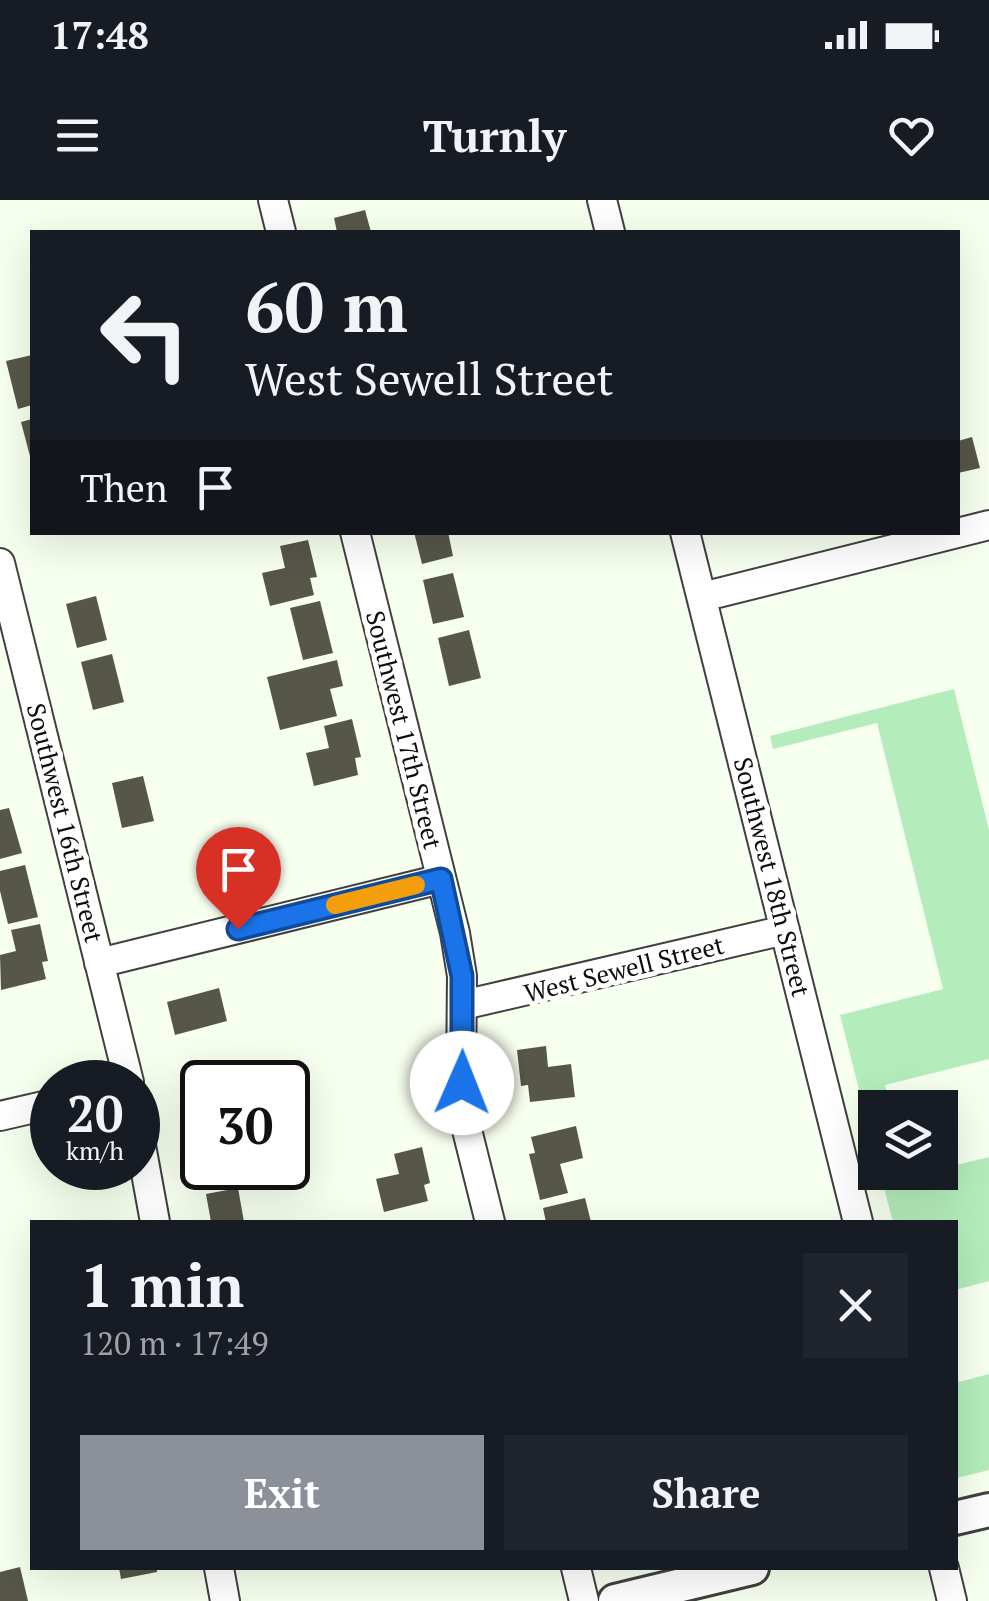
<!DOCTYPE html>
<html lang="en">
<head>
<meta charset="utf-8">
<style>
	:root { --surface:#171b24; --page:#20242c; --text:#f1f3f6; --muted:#9ea1a6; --accent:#8c9099 }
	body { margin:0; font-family:"PT Serif",serif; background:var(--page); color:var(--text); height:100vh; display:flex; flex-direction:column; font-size:38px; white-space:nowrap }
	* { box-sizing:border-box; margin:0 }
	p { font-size:32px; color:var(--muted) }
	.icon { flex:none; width:55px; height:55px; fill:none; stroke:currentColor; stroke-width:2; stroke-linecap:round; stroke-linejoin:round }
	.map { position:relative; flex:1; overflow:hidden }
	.panel { position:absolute; left:30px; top:1020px; width:928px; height:350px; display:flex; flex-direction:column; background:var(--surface); border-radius:0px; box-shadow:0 10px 40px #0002 }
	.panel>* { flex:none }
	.top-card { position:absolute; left:30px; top:30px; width:930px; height:305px; border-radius:0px; box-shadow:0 10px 40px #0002; background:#171b24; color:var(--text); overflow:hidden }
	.controls { position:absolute; left:858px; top:890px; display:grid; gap:20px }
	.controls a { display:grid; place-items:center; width:100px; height:100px; border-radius:0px; background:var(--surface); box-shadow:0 10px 40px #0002; font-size:50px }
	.speed { position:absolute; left:30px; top:860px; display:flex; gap:20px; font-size:50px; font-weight:700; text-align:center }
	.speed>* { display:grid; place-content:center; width:130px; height:130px; border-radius:50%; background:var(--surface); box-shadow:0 10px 40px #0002; line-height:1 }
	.speed small { font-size:25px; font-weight:400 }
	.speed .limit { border:5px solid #111; border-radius:15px; background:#fff; color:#111 }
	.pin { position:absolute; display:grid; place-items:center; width:85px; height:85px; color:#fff; margin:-102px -42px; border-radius:50% 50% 50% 0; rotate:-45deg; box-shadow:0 0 10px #0007 }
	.pin .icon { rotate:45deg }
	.me { position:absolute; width:110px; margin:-55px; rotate:1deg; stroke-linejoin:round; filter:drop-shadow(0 0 8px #0008) }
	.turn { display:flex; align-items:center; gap:35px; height:210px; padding:0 50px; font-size:45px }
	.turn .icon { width:130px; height:130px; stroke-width:2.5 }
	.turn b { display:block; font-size:70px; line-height:85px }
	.then { display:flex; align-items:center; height:95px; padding:0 50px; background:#0003; gap:20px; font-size:38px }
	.round { display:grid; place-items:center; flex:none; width:105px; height:105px; border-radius:0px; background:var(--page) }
	.overview { display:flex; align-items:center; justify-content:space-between; height:170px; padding:0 50px }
	h1 { font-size:60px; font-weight:800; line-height:75px }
	.action { display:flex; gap:20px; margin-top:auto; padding:20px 50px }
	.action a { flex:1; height:115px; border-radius:0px; background:var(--accent); color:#fff; font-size:40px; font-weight:800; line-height:115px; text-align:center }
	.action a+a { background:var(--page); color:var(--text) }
	.status { display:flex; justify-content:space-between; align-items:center; height:70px; padding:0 50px; background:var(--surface); direction:ltr }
	.status svg { height:28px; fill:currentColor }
	header { display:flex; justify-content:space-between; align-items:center; height:130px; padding:0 50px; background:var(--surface); font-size:45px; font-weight:800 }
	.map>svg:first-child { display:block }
	.green { fill:#b4edbb }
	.building { fill:#565749 }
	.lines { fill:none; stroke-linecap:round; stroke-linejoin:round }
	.minor-casing { stroke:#404040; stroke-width:32 }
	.tertiary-casing { stroke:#404040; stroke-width:38 }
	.minor { stroke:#fff; stroke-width:28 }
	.tertiary { stroke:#fff; stroke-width:32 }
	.route-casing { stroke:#114b97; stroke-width:25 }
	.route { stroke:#1a73e8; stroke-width:18 }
	.slow { stroke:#f59e0b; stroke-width:18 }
	.labels { text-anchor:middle; stroke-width:10; stroke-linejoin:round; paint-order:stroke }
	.street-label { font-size:25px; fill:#0d0d0d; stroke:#fff }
</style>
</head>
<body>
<div class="status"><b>17:48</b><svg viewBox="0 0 49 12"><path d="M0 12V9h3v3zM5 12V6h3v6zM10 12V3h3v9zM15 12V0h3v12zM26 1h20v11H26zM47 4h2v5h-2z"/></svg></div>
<header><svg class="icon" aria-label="menu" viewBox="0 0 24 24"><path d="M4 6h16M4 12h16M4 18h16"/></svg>Turnly<svg class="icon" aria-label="heart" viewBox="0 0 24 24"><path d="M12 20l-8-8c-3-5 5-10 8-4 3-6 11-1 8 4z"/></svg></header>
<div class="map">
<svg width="989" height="1401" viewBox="0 0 989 1401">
	<rect width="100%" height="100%" fill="#f7ffee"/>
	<path class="green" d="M954 489 989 630V859L885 885 890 907 875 908V952L840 815 943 789 877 523 773 549 770 536Z
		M989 957V1081L955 1090V1022H893L880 973H906L908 977 940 972V969Z
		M955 1167 959 1182 989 1174V1270L957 1278Z"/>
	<path class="building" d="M365 10 371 32H337L334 18Z
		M32 155V205L18 209 6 161Z
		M32 219V260H31L21 222Z
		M972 237 980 268 958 273V241Z
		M414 332H448L453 356 422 364Z
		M308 340 317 377 310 378 314 395 270 406 262 373 285 368 280 346Z
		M453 373 464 417 433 424 423 380Z
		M96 396 107 440 77 448 66 404Z
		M320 401 333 453 303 460 290 408Z
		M469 430 481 478 449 486 438 438Z
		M112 454 124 502 93 510 81 462Z
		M337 460 343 486 330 489 337 516 280 530 267 477Z
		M352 519 361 557 355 558 358 575 314 586 306 553 329 548 324 526Z
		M143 576 154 621 122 628 112 583Z
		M9 608 22 653 0 659V610Z
		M25 665 38 717 8 724 0 691V671Z
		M40 724 48 761 42 762 46 779 1 790 0 755 16 751 11 730Z
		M219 788 227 821 175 835 167 802Z
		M546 846 548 867 571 864 575 897 530 902 528 885 521 886 517 850Z
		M216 870 218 882H202V918L192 920 184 876Z
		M576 926 583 958 560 964 568 993 540 1000 529 954 535 953 531 937Z
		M202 934V968H234L235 974 203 980 195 936Z
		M422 947 430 983 424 985 428 1001 384 1012 376 979 399 974 394 954Z
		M238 988 244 1022H211L206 994Z
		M585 998 591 1022H546L543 1008Z
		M20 1367 28 1401H0V1372Z
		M119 1368H157V1372L121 1379Z"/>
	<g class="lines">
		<g class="minor-casing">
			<path id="minor" d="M273 0 281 32
				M602 0 610 32
				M355 332 455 733 462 776 461 883 466 926 490 1022
				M685 332 858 1022
				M0 363 129 882
				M702 397 989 325
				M99 763 441 679
				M463 805 785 730
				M0 916 52 904
				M138 929 155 1022
				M219 1368 225 1401
				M576 1368 584 1401
				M944 1368 952 1401"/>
		</g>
		<g class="tertiary-casing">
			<path id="tertiary" d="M955 1318 989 1310
				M615 1401 752 1368"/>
		</g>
		<use href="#minor" class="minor"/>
		<use href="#tertiary" class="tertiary"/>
	</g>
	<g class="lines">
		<g class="route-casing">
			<path id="route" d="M238 729 441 679 462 776V883"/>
		</g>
		<use href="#route" class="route"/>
		<path class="slow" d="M335 705 416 685"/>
	</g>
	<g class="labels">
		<g class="street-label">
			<text transform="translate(404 530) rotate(76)" y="9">Southwest 17th Street</text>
			<text transform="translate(65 623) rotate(76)" y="9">Southwest 16th Street</text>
			<text transform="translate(772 677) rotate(76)" y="9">Southwest 18th Street</text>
			<text transform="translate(624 769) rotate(-14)" y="9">West Sewell Street</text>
		</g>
	</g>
</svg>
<div class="controls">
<a><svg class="icon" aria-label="layers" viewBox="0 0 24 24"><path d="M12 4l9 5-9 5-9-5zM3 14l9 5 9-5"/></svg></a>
</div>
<div class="speed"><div>20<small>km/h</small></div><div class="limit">30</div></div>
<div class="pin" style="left:238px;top:729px;background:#d93025"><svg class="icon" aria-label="arrive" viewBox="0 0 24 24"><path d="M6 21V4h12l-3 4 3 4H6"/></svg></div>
<svg class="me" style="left:462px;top:883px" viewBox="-20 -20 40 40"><circle r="19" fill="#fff"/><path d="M0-13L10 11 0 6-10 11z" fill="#1a73e8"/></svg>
<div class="top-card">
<div class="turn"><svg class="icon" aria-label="left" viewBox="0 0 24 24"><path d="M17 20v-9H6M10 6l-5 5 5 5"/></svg><div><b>60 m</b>West Sewell Street</div></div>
<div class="then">Then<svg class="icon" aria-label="arrive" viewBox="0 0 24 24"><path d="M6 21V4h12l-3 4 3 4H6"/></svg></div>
</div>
<section class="panel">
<div class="overview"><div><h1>1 min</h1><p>120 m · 17:49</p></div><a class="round"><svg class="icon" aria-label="close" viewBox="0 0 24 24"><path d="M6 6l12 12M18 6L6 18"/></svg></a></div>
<div class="action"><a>Exit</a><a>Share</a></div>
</section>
</div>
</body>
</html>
